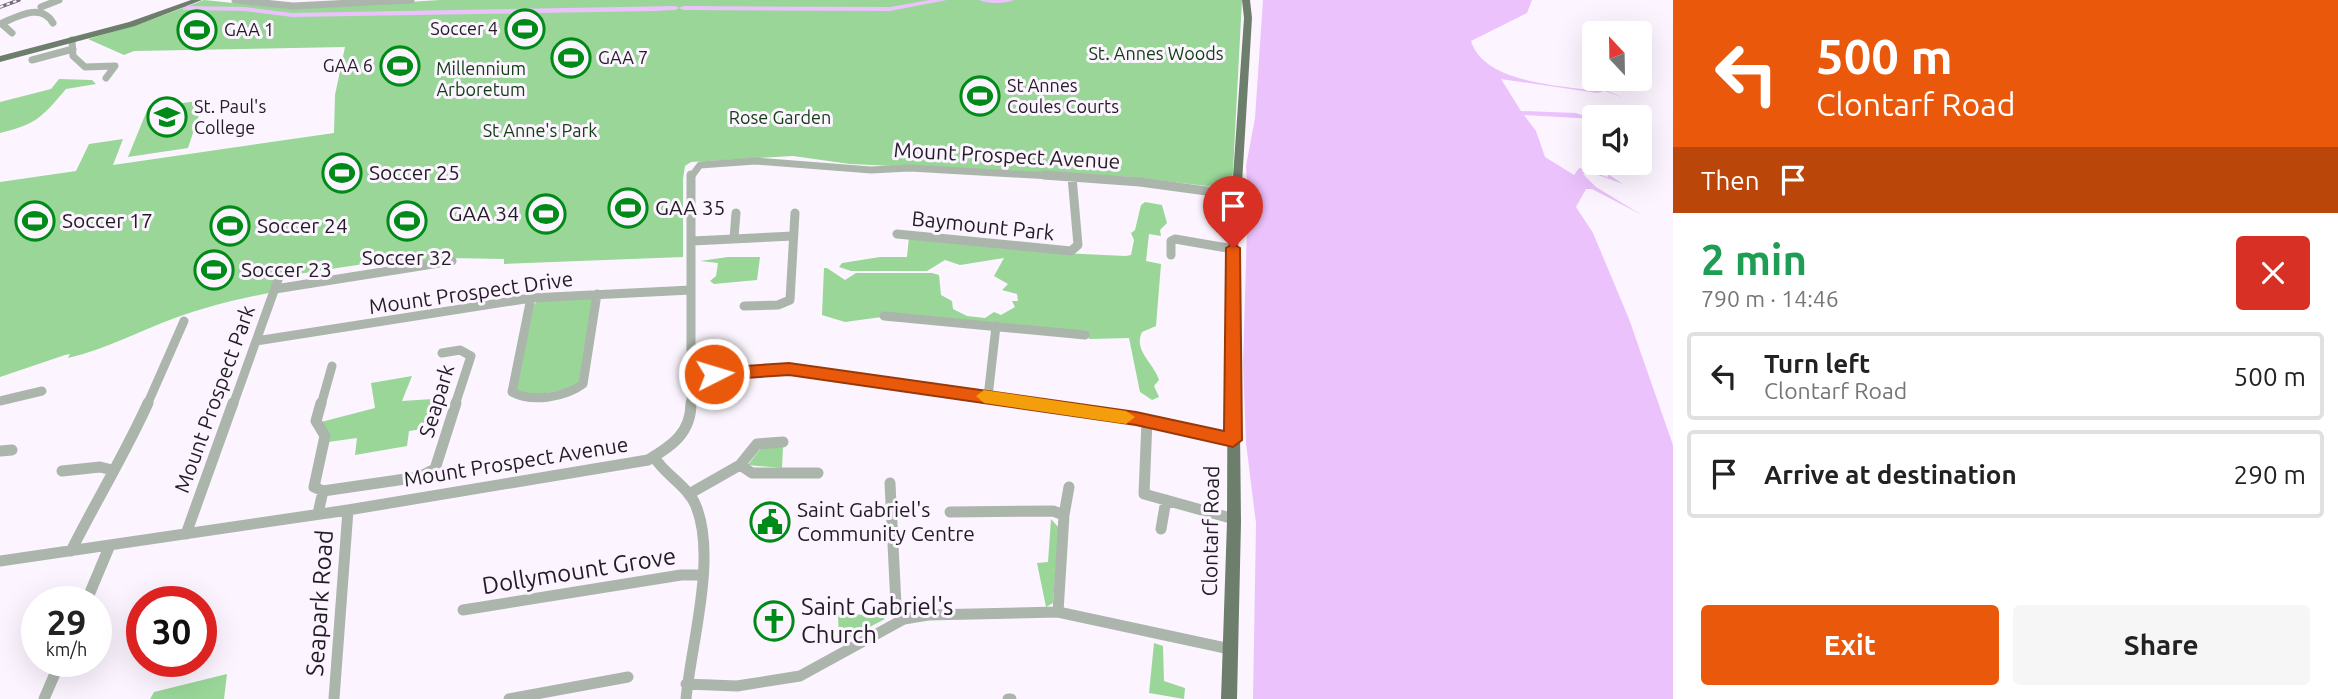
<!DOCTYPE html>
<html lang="en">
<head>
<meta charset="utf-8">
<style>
	:root { --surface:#fff; --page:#f6f6f6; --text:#222; --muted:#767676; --line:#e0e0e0; --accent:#ea580c }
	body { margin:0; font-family:Ubuntu,sans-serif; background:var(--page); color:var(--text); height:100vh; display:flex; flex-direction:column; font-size:26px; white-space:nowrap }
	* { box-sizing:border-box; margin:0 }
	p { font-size:23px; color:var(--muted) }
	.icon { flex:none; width:38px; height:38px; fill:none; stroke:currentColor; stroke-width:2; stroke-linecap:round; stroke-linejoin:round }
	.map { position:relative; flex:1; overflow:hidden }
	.details { display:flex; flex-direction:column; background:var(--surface); width:665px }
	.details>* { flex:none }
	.guide { background:#ea580c; color:#fff; overflow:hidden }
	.needle { width:46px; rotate:338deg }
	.buttons { position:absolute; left:1582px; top:21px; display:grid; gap:14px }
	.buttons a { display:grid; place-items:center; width:70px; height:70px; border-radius:7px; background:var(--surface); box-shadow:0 7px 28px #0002; font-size:35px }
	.speed { position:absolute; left:21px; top:586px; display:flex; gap:14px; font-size:35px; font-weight:700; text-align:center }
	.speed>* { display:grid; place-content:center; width:91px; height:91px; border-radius:50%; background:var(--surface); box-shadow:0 7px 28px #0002; line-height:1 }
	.speed small { font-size:18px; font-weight:400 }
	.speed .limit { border:10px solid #d22; background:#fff; color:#111 }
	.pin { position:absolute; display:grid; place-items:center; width:60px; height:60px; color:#fff; margin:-72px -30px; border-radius:50% 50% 50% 0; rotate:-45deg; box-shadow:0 0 7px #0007 }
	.pin .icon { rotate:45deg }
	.me { position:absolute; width:77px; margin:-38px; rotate:85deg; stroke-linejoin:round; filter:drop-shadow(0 0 5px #0008) }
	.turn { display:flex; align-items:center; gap:24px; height:147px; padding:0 28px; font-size:32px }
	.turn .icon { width:91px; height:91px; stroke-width:2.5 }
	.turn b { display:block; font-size:49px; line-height:60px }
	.then { display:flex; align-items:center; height:66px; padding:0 28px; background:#0003; gap:14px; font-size:26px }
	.round { display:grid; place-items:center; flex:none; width:74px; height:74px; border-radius:7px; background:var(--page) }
	.head { display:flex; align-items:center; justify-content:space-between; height:119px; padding:0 28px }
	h1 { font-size:42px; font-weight:700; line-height:52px; color:#1e9e55 }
	.cta { display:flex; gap:14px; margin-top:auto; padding:14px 28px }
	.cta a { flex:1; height:80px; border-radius:7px; background:var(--accent); color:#fff; font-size:28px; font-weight:700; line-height:80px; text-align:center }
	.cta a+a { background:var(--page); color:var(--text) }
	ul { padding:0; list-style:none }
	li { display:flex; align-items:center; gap:21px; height:88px; margin:0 14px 10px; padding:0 14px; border:4px solid var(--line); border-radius:7px }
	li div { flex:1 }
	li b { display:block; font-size:26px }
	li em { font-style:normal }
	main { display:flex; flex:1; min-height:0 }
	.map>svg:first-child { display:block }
	.green { fill:#99d698 }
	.water { fill:#ebc2fc }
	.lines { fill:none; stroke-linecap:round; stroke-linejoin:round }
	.river { fill:#ebc2fc; fill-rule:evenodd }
	.minor-far2 { stroke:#acb5ac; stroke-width:7 }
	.minor-far1 { stroke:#acb5ac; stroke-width:9 }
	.minor { stroke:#acb5ac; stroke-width:11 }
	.major { fill:#6e7e6d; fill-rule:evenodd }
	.rail-casing { stroke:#766f79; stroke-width:3.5 }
	.rail { stroke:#fcf5ff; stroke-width:2; stroke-dasharray:3.5; stroke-linecap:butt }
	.route { fill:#ea580c; stroke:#983908; stroke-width:2 }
	.slow { fill:#f59e0b }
	.labels { text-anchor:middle; stroke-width:6; stroke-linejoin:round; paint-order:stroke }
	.far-poi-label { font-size:18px; fill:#221c25; stroke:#fcf5ff; text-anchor:start }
	.far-park-label { font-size:18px; fill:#103d12; stroke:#fcf5ff }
	.street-label { font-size:21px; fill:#221c25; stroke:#fcf5ff }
	.poi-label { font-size:21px; fill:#221c25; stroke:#fcf5ff; text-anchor:start }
	.near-street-label { font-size:24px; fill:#221c25; stroke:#fcf5ff }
	.near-poi-label { font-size:24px; fill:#221c25; stroke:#fcf5ff; text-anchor:start }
</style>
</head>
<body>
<main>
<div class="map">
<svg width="1673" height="699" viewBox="0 0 1673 699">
	<rect width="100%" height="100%" fill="#fcf5ff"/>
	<path class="green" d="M204 0 293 9 440 0H1242L1232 189 1131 177 850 164 793 156 691 162 685 166 683 179V257L504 264V259L449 258 397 268 395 261 390 260 278 277 269 293C238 299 205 307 175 318 139 331 107 349 68 358L70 354 65 355 0 377V182L76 171 89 144 123 139 113 165 334 133 335 95 345 47 134 51 124 55 88 39 140 24Z
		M59 79 92 80 96 84 66 89C42 117 37 124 0 133V102L51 89Z
		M204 100 188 148 128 157 148 108Z
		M1145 202 1162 205 1167 223 1160 230 1161 236 1149 234 1146 261 1161 264 1156 326 1142 332C1133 351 1154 363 1159 380L1154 386 1159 397 1152 400 1140 392 1129 338 1089 339 1087 332 889 316 845 322 822 315 824 268H827L845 280 856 273H932L939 275 941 295 952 301 953 309 967 316 985 318 994 312 1001 315 1015 307 1012 301H1018L1017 294 1002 290 1008 284 994 276 1004 258 960 265 945 260 927 271H851L839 267 842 263 880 257H907L909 237 1061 253 1126 256 1131 255 1134 240 1131 233 1135 230 1141 205Z
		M728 257H760L757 280 714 284 710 281 716 276 718 263 700 261Z
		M587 297 593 299 579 385 575 388 524 397 515 391 534 305 537 301Z
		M412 376 402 401 433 399 422 429 409 431 407 446 355 455 357 438 328 442 321 422 375 408 371 383Z
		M783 447 782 468 748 465 761 448Z
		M1051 519 1059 528 1053 603 1046 607 1037 563 1048 562Z
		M838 613 879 616 885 619 839 643Z
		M1154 643 1163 646 1164 681 1185 688 1184 699 1149 693Z
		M227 674 224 699H150L154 692Z"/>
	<path class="water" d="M1263 0H1532L1527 13 1471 41C1484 83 1558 85 1595 91L1601 88 1624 98 1605 91 1597 93 1501 79 1521 111 1576 113 1594 119 1524 115 1536 131 1545 157 1574 175 1579 168 1597 172V166L1602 168 1603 176 1608 177V174L1623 184 1595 174H1583L1596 187 1642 215 1592 189H1586L1576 207 1593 233 1629 319 1673 445V699H1253L1256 523 1246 443 1243 364 1248 194 1246 166 1255 118Z"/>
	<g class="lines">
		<path class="river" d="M929 0H947L890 11 683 10 679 8 683 6 890 7Z
			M979 0H1014C1006 4 987 4 979 0Z
			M183 6 245 7 292 13 675 6 679 8 675 10 655 11 292 17 245 11 186 10H183Z"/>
		<path class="minor-far2" d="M235 0 293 6 411 0
			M41 7 59 0
			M0 24C17 17 41 2 53 23
			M2 24 12 33
			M72 40 73 56 85 67 115 66 106 78
			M32 60 73 49
			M691 177 700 165 755 161 871 170 910 168 1068 177"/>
		<path class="minor-far1" d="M691 175V405
			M1044 175 1140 182 1236 195
			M897 234 1071 251 1078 245 1072 177
			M734 238 736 213
			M692 241 793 236
			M1171 255V241L1175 239 1233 249
			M275 289 452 261
			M531 298 512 392C532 403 566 397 583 384L597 294
			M744 306 778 305 790 300 795 213
			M884 316 1085 335
			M256 341 531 298 691 290
			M442 353 460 350 471 356 455 405
			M690 376 789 369 1043 405
			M988 397 996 326
			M0 401 42 391
			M147 405 184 321
			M233 405 279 277
			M321 405 332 366"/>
		<path class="minor" d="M321 403 316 421 325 436 314 487 323 491 419 477 435 469 456 403
			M1030 403 1136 418 1233 440
			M1147 420 1144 494 1234 519
			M0 451 12 450
			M654 457C665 475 688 486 696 506 717 558 691 644 686 699
			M740 465 752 473H818
			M62 471 100 467 112 470
			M890 483 896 605 904 619
			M689 494 740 465 757 444 783 442
			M319 509 323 491
			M950 512 1053 511 1064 515
			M1161 529 1166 500
			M186 534 233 403
			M71 551C96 501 125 454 148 403
			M0 561 348 510 648 460C672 446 691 433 691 403
			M86 602 110 545
			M463 610 681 575H701
			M1058 612 1064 515 1069 487
			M686 684 737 686 800 676 904 619 928 615 1058 612 1230 649
			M44 699 60 662
			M334 699 348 510
			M509 699 628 677
			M1008 699H1011"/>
		<path class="major" d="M191 0H202L135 26 0 62V56L129 22Z
			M1242 0H1250L1252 18 1238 249 1241 522 1237 699H1221L1227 522 1228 249 1244 18Z"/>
		<g class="rail-casing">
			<path id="rail" d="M0 7 19 0"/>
		</g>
		<use href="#rail" class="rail"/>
	</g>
	<path class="route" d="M1233 244 1240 248 1242 440 1233 447 1136 425 789 375 714 380 706 374 714 368 789 363 1136 412 1224 431 1226 248Z"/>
	<path class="slow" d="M984 390 1126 411 1135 417 1126 424 984 403 976 396Z"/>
	<defs>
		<g id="stadium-ring" transform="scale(2.0125)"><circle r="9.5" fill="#fcf5ff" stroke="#008a17" stroke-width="1.5"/><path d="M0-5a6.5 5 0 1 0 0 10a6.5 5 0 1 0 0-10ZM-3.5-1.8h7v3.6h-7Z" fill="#008a17"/></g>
		<g id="school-ring" transform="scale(2.0125)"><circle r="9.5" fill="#fcf5ff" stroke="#008a17" stroke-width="1.5"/><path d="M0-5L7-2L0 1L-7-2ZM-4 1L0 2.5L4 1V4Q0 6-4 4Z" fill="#008a17"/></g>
		<g id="civic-ring" transform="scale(2.0125)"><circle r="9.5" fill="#fcf5ff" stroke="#008a17" stroke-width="1.5"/><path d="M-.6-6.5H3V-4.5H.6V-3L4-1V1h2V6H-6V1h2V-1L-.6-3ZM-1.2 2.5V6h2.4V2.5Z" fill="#008a17"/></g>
		<g id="church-ring" transform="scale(2.0125)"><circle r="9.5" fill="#fcf5ff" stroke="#008a17" stroke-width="1.5"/><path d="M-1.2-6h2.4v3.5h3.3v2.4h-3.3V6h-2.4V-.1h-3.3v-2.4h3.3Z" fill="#008a17"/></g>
	</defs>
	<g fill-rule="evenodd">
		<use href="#stadium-ring" x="525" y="29"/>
		<use href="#stadium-ring" x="197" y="30"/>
		<use href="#stadium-ring" x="571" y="58"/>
		<use href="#stadium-ring" x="400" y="66"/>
		<use href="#stadium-ring" x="980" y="96"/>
		<use href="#school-ring" x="167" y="117"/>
		<use href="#stadium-ring" x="342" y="173"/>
		<use href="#stadium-ring" x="628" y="208"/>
		<use href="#stadium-ring" x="546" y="214"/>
		<use href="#stadium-ring" x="35" y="221"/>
		<use href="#stadium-ring" x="407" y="221"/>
		<use href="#stadium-ring" x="230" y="226"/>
		<use href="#stadium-ring" x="214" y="270"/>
		<use href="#civic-ring" x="770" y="522"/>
		<use href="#church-ring" x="774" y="621"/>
	</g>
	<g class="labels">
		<g class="far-poi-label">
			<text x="498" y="35" text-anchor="end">Soccer 4</text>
			<text x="224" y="36">GAA 1</text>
			<text x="598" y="64">GAA 7</text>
			<text x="373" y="72" text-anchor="end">GAA 6</text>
			<text x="1007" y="92">St Annes<tspan x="1007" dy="21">Coules Courts</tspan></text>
			<text x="194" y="113">St. Paul's<tspan x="194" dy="21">College</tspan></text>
		</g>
		<g class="far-park-label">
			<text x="1156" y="60">St. Annes Woods</text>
			<text x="481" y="75">Millennium<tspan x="481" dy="21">Arboretum</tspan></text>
			<text x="780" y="124">Rose Garden</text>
			<text x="540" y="137">St Anne's Park</text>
		</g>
		<g class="street-label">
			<text transform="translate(1007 156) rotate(3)" y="7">Mount Prospect Avenue</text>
			<text transform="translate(983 226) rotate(6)" y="7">Baymount Park</text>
			<text transform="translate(471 293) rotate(-8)" y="7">Mount Prospect Drive</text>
			<text transform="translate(215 399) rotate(-70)" y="7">Mount Prospect Park</text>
			<text transform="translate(437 401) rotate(-73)" y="7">Seapark</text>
			<text transform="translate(516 462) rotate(-9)" y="7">Mount Prospect Avenue</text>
			<text transform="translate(1211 531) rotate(-89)" y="7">Clontarf Road</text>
		</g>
		<g class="poi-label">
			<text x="369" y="180">Soccer 25</text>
			<text x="655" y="215">GAA 35</text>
			<text x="519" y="221" text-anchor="end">GAA 34</text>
			<text x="62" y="228">Soccer 17</text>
			<text x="257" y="233">Soccer 24</text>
			<text x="407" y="265" text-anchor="middle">Soccer 32</text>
			<text x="241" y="277">Soccer 23</text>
			<text x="797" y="517">Saint Gabriel's<tspan x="797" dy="24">Community Centre</tspan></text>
		</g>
		<g class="near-street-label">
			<text transform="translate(579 571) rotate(-9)" y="8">Dollymount Grove</text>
			<text transform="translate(320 603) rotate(-86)" y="8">Seapark Road</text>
		</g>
		<g class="near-poi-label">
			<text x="801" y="615">Saint Gabriel's<tspan x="801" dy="28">Church</tspan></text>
		</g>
	</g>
</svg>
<div class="buttons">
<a><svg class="needle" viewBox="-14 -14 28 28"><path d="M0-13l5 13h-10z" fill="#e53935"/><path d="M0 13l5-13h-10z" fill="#767676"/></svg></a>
<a><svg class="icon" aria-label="sound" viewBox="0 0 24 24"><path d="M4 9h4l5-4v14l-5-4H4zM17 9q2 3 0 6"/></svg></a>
</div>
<div class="speed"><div>29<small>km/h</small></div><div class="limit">30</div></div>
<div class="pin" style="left:1233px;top:248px;background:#d93025"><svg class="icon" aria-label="arrive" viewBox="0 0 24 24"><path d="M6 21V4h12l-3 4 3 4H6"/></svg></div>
<svg class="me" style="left:714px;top:374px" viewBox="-20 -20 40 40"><circle r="17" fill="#ea580c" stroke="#fff" stroke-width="3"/><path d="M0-11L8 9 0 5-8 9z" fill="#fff"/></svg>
</div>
<section class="details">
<div class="guide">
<div class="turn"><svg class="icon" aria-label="left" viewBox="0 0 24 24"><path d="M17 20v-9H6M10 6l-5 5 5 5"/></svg><div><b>500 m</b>Clontarf Road</div></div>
<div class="then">Then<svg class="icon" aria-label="arrive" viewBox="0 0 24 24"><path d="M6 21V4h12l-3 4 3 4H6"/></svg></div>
</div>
<div class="head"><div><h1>2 min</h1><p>790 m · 14:46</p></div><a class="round" style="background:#d93025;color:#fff"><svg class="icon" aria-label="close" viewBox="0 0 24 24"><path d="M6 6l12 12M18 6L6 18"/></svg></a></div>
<ul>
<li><svg class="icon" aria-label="left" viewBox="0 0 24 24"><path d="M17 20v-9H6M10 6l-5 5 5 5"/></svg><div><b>Turn left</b><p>Clontarf Road</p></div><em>500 m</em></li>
<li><svg class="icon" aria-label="arrive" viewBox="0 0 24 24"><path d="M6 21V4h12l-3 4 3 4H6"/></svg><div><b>Arrive at destination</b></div><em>290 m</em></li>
</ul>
<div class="cta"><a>Exit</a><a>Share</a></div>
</section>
</main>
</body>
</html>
